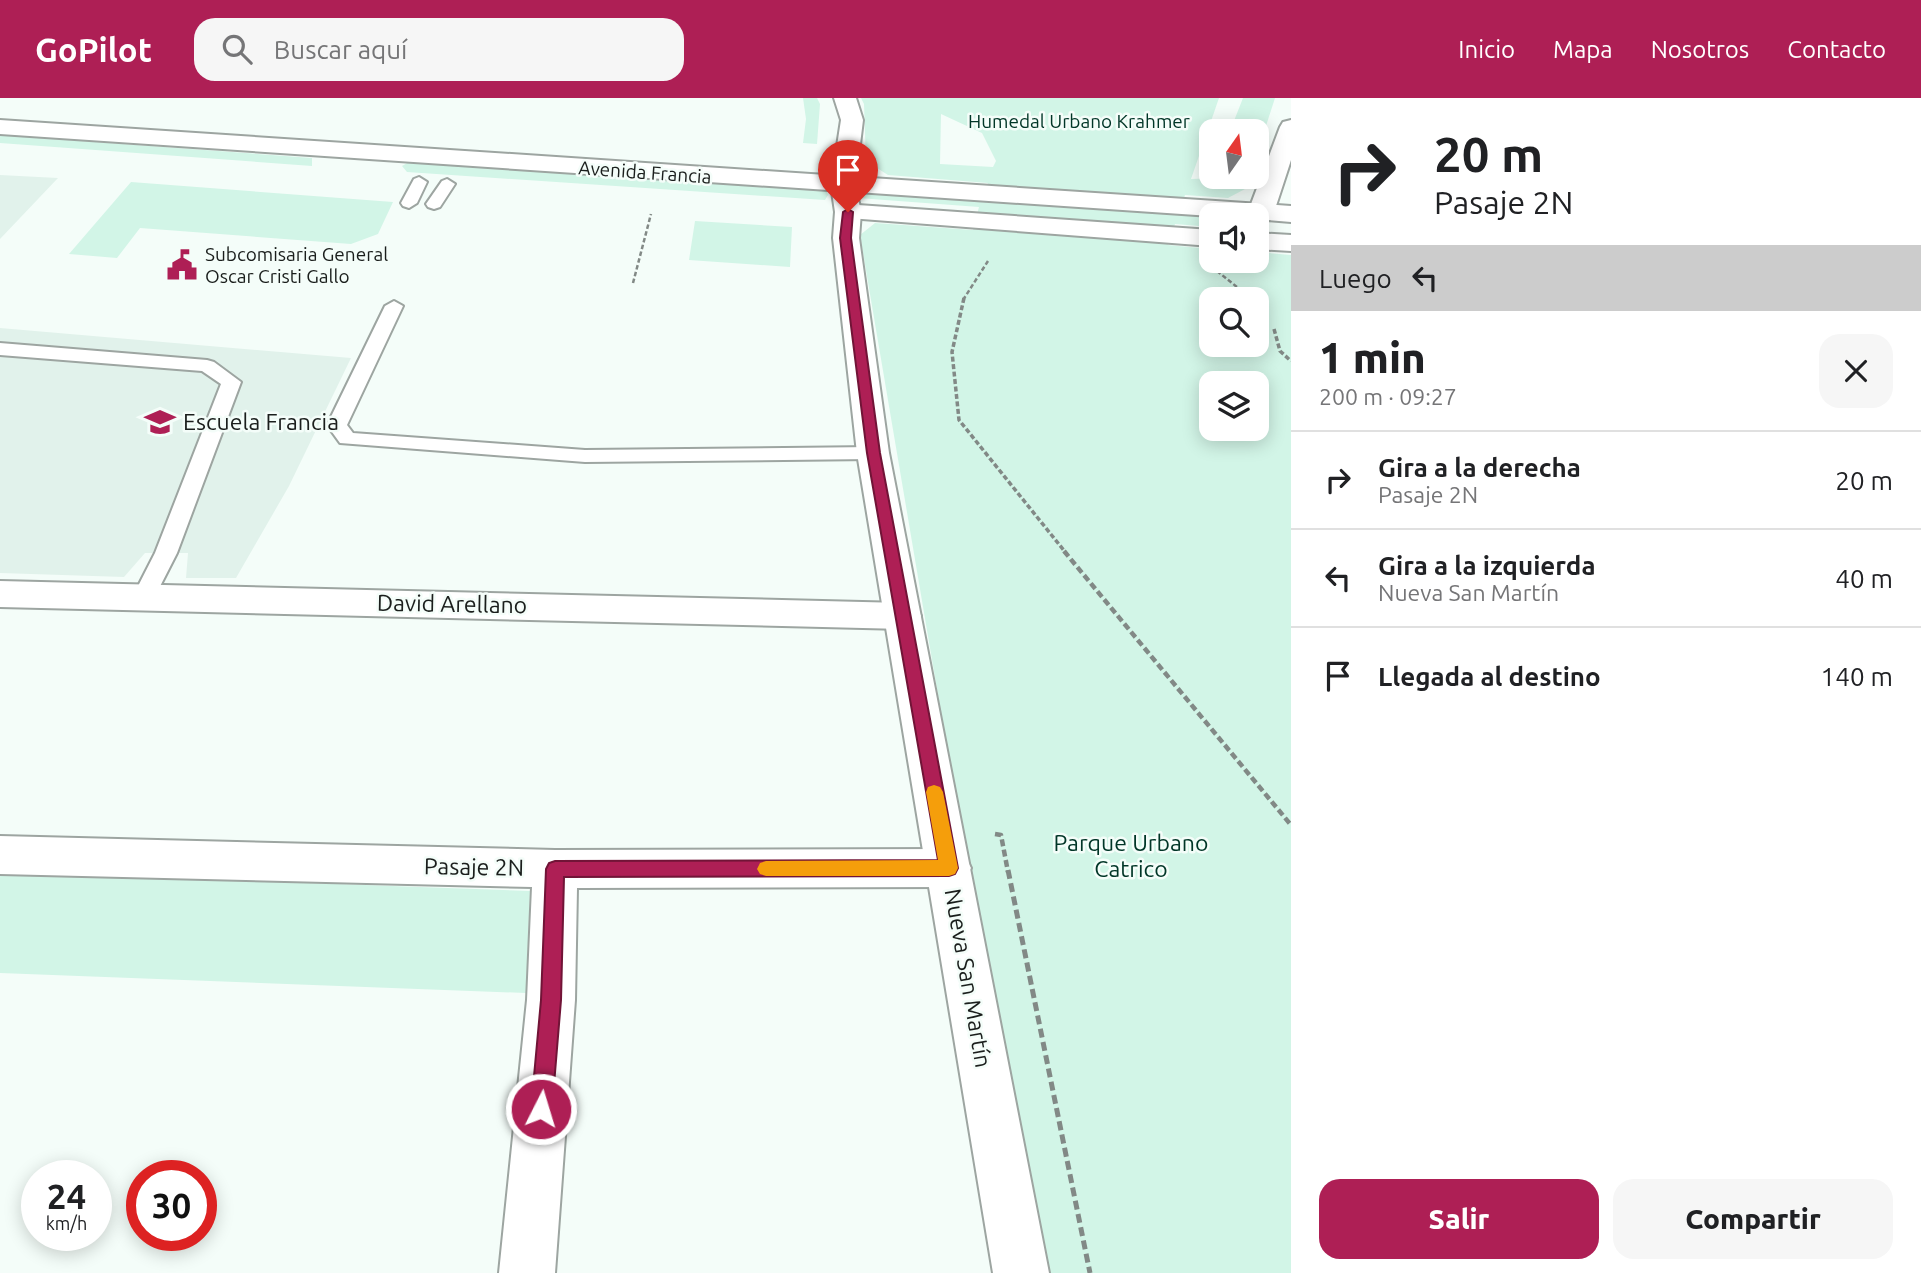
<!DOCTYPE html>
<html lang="es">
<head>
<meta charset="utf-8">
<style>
	:root { --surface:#fff; --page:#f6f6f6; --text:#202124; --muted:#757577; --line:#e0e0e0; --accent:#ae1f55 }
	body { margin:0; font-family:Ubuntu,sans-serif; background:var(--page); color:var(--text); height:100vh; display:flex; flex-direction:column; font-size:26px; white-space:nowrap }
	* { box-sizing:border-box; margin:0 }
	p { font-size:23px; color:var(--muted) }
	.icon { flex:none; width:38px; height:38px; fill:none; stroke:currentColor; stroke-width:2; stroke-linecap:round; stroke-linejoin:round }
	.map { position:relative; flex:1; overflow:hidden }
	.drawer { display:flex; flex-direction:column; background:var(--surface); width:630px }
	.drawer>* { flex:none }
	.top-card { background:#fff; color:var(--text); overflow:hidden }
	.needle { width:46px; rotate:14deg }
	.controls { position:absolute; left:1199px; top:21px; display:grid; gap:14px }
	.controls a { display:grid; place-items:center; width:70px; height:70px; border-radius:14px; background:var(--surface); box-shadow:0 4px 18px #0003; font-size:35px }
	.speed { position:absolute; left:21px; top:1062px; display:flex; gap:14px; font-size:35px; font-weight:700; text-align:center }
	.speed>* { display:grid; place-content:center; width:91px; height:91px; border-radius:50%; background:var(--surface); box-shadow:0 4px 18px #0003; line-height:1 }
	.speed small { font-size:18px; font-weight:400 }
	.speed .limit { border:10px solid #d22; background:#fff; color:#111 }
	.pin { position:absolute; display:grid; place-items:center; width:60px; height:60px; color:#fff; margin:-72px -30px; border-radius:50% 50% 50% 0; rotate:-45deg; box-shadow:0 0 7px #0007 }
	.pin .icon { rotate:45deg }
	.me { position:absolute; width:77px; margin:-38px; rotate:5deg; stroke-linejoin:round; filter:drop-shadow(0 0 5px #0008) }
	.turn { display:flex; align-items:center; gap:24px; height:147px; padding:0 28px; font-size:32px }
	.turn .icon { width:91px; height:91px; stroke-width:2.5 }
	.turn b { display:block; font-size:49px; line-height:60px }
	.then { display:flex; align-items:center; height:66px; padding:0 28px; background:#0003; gap:14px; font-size:26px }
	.round { display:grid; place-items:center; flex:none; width:74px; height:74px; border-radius:21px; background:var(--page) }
	.head { display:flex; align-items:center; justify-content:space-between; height:119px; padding:0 28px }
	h1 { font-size:42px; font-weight:800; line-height:52px }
	.primary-button { display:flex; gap:14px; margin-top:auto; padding:14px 28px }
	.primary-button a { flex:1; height:80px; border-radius:21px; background:var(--accent); color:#fff; font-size:28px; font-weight:800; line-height:80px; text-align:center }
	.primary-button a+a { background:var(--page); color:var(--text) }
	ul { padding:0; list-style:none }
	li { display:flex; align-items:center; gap:21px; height:98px; padding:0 28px; border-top:2px solid var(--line) }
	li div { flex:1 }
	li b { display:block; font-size:26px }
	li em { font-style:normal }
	header { display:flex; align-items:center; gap:42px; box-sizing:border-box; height:98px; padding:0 35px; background:var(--accent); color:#fff }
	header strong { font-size:33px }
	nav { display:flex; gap:38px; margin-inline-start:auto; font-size:24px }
	.search { width:490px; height:63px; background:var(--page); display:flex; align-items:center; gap:18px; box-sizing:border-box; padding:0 24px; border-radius:21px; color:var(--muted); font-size:26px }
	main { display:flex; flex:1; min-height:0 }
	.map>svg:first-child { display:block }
	.built { fill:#e1f2eb }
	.green { fill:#d2f5e7; fill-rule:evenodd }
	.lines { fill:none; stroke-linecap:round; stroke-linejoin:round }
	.service-casing { stroke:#9da5a1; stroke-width:4 }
	.minor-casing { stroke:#9da5a1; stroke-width:4 }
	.tertiary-casing { stroke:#9da5a1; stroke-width:4 }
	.primary-casing { stroke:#9da5a1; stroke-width:4 }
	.path-far3 { stroke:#828986; stroke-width:2.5; stroke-dasharray:4.5 2.5; stroke-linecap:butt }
	.path-far2 { stroke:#828986; stroke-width:3.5; stroke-dasharray:5 2.5; stroke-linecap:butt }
	.path-far1 { stroke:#828986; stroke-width:4.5; stroke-dasharray:7 3.5; stroke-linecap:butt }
	.path { stroke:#828986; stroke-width:5; stroke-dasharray:9 4.5; stroke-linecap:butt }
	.service { fill:#fff; fill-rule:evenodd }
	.minor { fill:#fff; fill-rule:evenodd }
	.tertiary { fill:#fff; fill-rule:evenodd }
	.primary { fill:#fff; fill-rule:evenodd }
	.route { fill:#ae1f55; stroke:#711437; stroke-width:2 }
	.slow { fill:#f59e0b }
	.labels { text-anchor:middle; stroke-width:5; stroke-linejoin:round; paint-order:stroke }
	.far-park-label { font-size:19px; fill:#003627; stroke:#f4fdf9 }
	.far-street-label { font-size:19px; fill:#1a1e1c; stroke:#f4fdf9 }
	.far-poi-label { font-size:19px; fill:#1a1e1c; stroke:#f4fdf9; text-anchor:start }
	.poi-label { font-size:23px; fill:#1a1e1c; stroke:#f4fdf9; text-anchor:start }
	.street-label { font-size:23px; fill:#1a1e1c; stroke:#f4fdf9 }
	.park-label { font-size:23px; fill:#003627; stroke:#f4fdf9 }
</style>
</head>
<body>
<header>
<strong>GoPilot</strong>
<div class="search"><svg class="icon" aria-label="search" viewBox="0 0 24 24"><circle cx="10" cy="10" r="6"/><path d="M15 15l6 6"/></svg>Buscar aquí</div>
<nav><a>Inicio</a><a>Mapa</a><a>Nosotros</a><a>Contacto</a></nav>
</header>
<main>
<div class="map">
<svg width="1291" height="1175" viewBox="0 0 1291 1175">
	<rect width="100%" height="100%" fill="#f4fdf9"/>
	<path class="built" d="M0 77 58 80 0 141Z
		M0 230 351 260 289 388 236 480H186L188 455H145L124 479 0 475Z"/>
	<path class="green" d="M803 0H817L820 6 817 46 803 45 806 21Z
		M861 0H1219L1191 81 1249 79 1245 91 1228 100 1185 97 1179 116 1211 119V129L1175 126 1168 147 1211 151V163H1256L1257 154 1291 157V1175H1049L950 668 860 137 875 125 973 132 979 109 858 100 857 94 980 103 988 85 888 77 866 63 864 6ZM941 16 982 35 996 63 993 69 940 66ZM1211 201H1256V247H1211ZM1211 285H1256V331H1211Z
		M1243 0H1275L1257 56 1256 33H1230Z
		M0 37 312 60V68L0 45Z
		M409 64 826 92 828 97 825 102 407 74 402 68Z
		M131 84 393 104 378 136 351 146 140 130 117 160 69 156Z
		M695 123 792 129 790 169 689 162Z
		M0 774 530 793 526 895 0 875Z"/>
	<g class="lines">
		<g class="service-casing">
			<path id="service" d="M419 79 427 84 417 105 409 110 403 108 401 105 414 81Z
				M447 81 455 86 440 109 434 111 428 109 426 106 442 83Z
				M394 203 403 208 347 327 353 335 585 352 873 349 880 350 883 355 880 360 873 361 585 364 340 345 327 327 385 208Z
				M0 245 207 262 214 264 241 284 177 455 152 504 144 506 136 504 133 498 155 455 221 286 202 273 0 257Z"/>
		</g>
		<g class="minor-casing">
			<path id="minor" d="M1291 22V62L1274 114 1270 119 1256 120V117H1251L1248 114 1280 29 1283 24Z
				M0 483 903 505 916 509 921 518 916 527 903 531 0 509Z
				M0 738 555 752 949 751 964 757 971 770 964 783 949 789 577 790 575 902 555 1175H499L527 902 532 789 0 776Z"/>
		</g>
		<g class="tertiary-casing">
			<path id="tertiary" d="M834 0H856L863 22 855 87 861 114 859 140 889 355 1049 1175H993L857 355 833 140 835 114 831 87 841 22Z"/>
		</g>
		<g class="primary-casing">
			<path id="primary" d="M0 22 1291 108V124L1256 121V117L1211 118 0 36Z
				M858 107 1211 132V148L849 120 845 115 849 110Z
				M1256 135 1291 137V153L1256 151Z"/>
		</g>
		<path class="path-far3" d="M1217 173 1252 201
			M633 185 651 116
			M963 202 988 163"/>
		<path class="path-far2" d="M964 200 952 254 959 322 1066 455
			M1256 205 1265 211
			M1274 231 1280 253 1291 263"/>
		<path class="path-far1" d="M1064 453 1291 727
			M995 736 1001 737 1008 774"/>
		<path class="path" d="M1008 772 1090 1175"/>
		<use href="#service" class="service"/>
		<use href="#minor" class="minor"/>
		<use href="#tertiary" class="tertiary"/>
		<use href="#primary" class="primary"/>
	</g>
	<path class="route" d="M848 111 853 114 851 140 880 355 958 770 955 776 949 778 564 779 561 902 552 1011 549 1018 541 1021 534 1018 531 1011 541 902 546 771 549 765 555 763 938 762 867 355 840 140 843 114Z"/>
	<path class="slow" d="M934 687 940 689 943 694 958 770 955 776 949 778H766L760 776 757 771 760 765 766 763 938 762 926 694 928 689Z"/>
	<defs>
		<g id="civic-bare" transform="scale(2.415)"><path d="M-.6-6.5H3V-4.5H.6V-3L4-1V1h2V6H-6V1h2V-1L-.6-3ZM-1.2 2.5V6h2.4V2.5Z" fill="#ae1f55" stroke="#f4fdf9" stroke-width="2.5" paint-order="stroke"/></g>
		<g id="school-bare" transform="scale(2.415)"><path d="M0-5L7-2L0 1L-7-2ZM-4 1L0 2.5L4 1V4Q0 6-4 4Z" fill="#ae1f55" stroke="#f4fdf9" stroke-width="2.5" paint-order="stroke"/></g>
	</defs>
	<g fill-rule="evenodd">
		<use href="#civic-bare" x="182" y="167"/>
		<use href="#school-bare" x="160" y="324"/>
	</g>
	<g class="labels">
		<g class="far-park-label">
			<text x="1079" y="30">Humedal Urbano Krahmer</text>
		</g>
		<g class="far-street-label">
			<text transform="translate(645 74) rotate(4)" y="7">Avenida Francia</text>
		</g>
		<g class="far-poi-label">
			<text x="205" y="163">Subcomisaria General<tspan x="205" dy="22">Oscar Cristi Gallo</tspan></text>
		</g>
		<g class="poi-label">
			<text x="183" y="332">Escuela Francia</text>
		</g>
		<g class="street-label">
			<text transform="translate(452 506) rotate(1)" y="8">David Arellano</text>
			<text transform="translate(474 769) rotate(1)" y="8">Pasaje 2N</text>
			<text transform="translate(968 880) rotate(80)" y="8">Nueva San Martín</text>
		</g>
		<g class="park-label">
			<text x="1131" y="753">Parque Urbano<tspan x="1131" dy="26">Catrico</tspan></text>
		</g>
	</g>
</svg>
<div class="controls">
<a><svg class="needle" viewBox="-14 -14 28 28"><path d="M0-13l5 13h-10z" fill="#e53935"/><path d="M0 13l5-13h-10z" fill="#757577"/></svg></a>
<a><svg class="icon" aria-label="sound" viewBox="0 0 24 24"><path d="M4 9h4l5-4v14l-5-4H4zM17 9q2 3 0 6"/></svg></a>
<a><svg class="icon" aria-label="search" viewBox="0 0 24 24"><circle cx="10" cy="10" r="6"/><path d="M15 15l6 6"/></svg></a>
<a><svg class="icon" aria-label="layers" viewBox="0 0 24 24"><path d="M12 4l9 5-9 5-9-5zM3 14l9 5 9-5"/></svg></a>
</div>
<div class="speed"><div>24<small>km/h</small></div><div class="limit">30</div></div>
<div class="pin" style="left:848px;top:114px;background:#d93025"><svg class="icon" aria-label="arrive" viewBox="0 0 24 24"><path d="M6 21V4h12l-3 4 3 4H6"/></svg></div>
<svg class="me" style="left:541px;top:1011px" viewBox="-20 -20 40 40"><circle r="17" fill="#ae1f55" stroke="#fff" stroke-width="3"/><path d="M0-11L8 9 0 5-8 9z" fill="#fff"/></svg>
</div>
<section class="drawer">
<div class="top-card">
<div class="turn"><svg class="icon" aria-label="right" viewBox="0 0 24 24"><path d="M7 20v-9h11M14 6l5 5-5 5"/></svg><div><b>20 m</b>Pasaje 2N</div></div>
<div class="then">Luego<svg class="icon" aria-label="left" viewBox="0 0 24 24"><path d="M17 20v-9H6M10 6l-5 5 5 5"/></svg></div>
</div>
<div class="head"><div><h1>1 min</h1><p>200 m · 09:27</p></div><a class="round"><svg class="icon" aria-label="close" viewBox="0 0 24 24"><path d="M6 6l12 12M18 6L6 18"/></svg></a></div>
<ul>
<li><svg class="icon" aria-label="right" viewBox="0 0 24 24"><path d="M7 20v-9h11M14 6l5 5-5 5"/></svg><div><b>Gira a la derecha</b><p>Pasaje 2N</p></div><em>20 m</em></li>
<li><svg class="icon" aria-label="left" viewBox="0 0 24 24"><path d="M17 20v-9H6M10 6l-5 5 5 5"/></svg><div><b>Gira a la izquierda</b><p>Nueva San Martín</p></div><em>40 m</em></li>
<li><svg class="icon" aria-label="arrive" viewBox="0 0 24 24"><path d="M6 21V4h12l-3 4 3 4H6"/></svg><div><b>Llegada al destino</b></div><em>140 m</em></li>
</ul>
<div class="primary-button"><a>Salir</a><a>Compartir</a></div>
</section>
</main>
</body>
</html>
